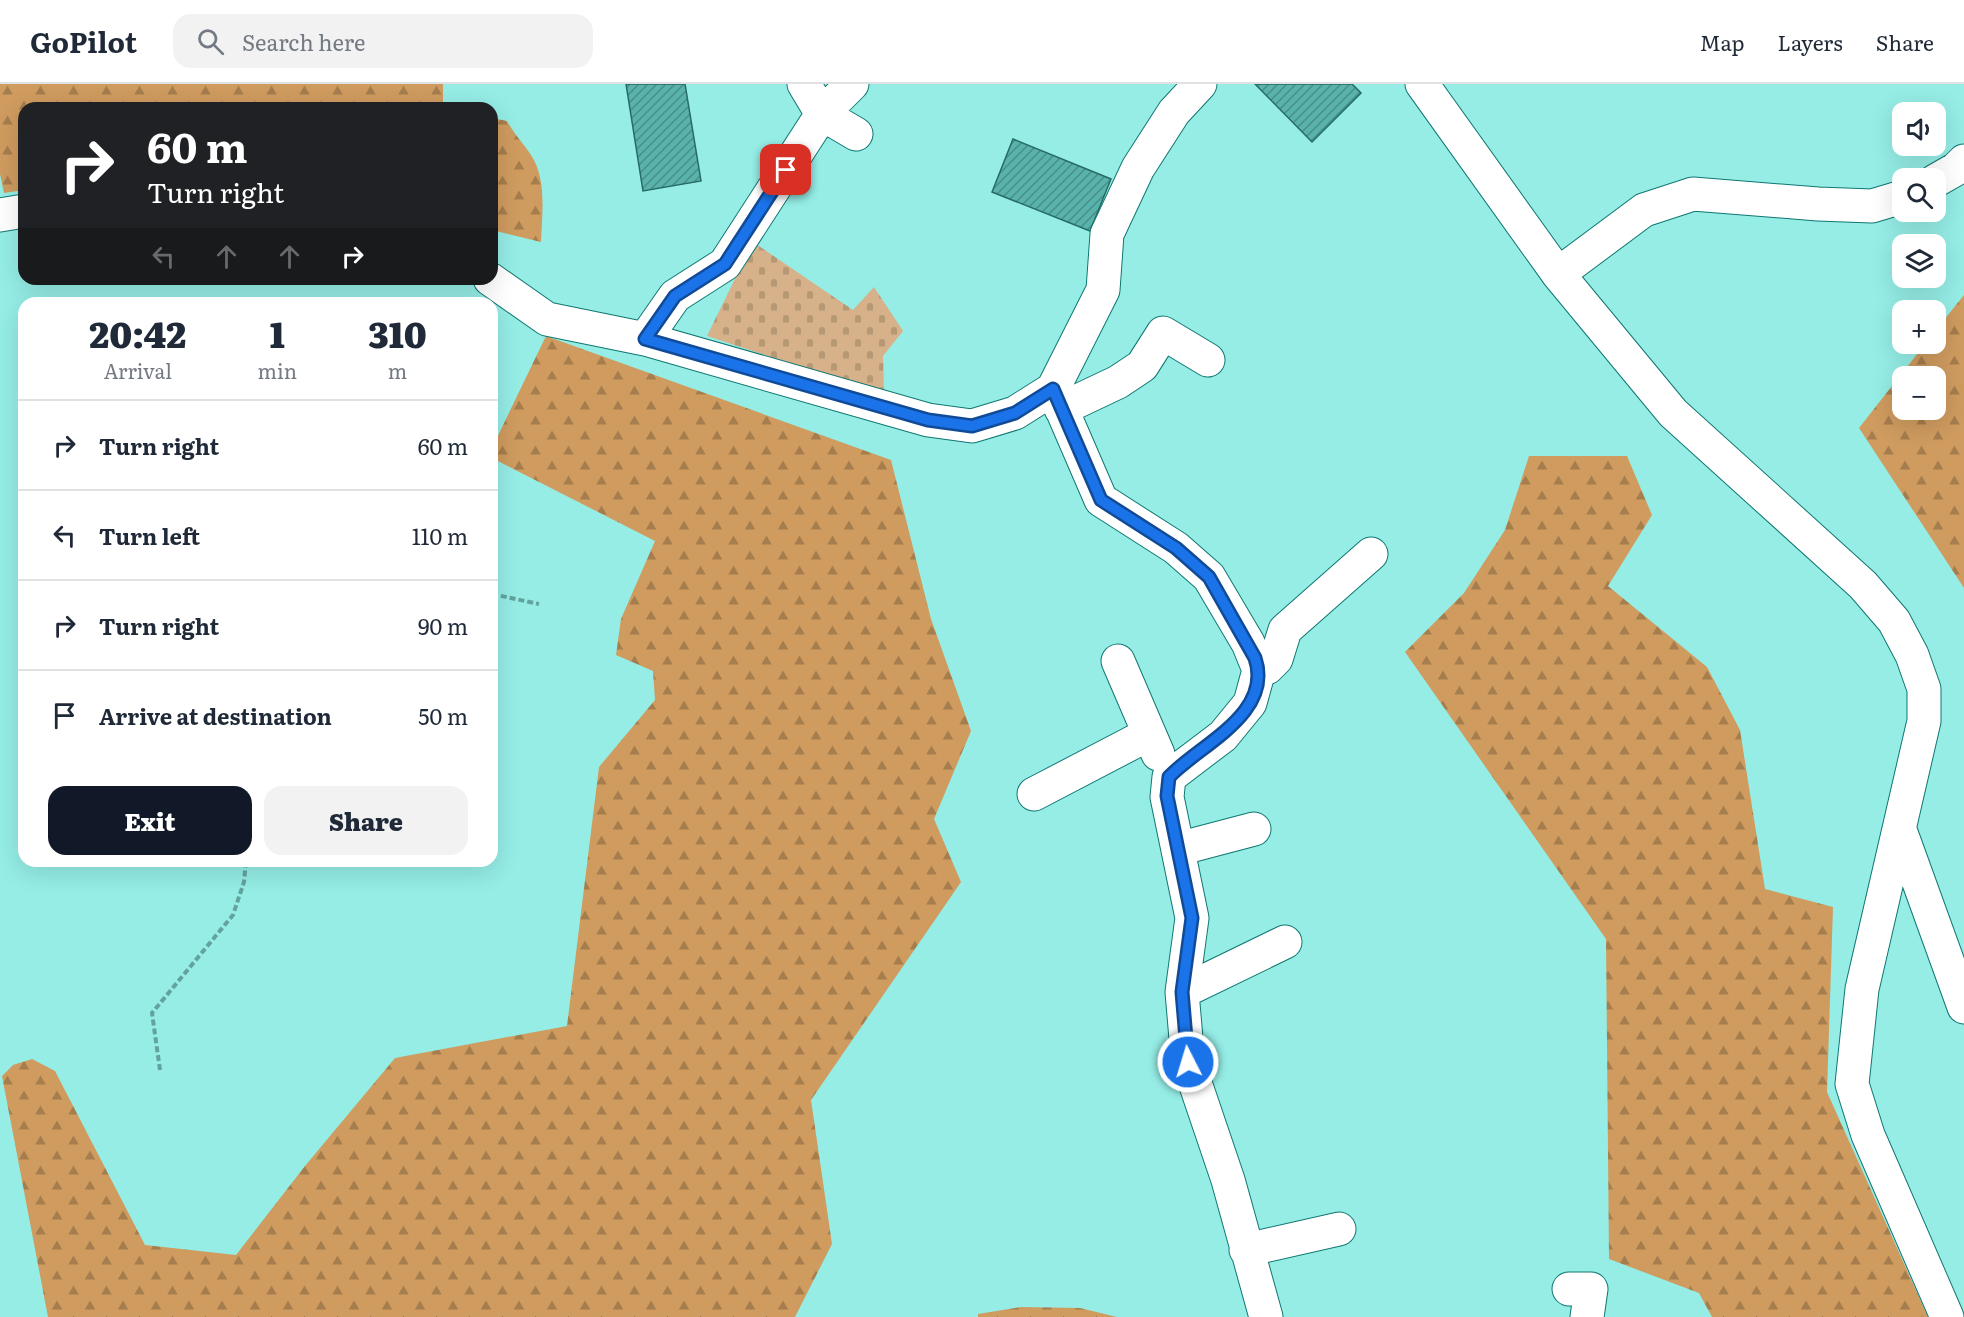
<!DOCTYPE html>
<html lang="en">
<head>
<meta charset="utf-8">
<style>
	:root { --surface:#fff; --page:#f2f2f3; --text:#1f2937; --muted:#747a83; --line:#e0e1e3; --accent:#111827 }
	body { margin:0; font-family:Literata,serif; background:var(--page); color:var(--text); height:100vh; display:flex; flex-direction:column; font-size:22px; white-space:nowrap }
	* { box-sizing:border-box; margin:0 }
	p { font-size:20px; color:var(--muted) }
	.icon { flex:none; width:33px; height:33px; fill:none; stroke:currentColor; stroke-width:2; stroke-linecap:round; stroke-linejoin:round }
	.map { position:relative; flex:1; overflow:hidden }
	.drawer { position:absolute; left:18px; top:213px; width:480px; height:570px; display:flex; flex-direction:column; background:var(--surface); border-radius:18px; box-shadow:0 6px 24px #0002 }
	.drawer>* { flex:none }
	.banner { position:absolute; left:18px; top:18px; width:480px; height:183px; border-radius:18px; box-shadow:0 6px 24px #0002; background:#202124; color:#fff; overflow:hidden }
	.controls { position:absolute; left:1892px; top:18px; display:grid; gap:12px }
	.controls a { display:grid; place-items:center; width:54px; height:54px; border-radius:12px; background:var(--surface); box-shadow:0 6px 24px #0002; font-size:30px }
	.pin { position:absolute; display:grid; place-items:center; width:51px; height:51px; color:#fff; margin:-26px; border-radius:12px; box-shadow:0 3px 9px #0006 }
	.me { position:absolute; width:66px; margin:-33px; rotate:355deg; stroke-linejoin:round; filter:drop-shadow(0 0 4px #0008) }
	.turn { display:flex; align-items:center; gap:21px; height:126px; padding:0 30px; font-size:27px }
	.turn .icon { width:78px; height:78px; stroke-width:2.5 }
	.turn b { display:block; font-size:42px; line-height:51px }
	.lanes { display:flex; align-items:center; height:57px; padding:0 30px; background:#0003; justify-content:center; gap:30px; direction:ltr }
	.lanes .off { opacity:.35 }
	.eta { display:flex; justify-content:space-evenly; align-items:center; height:102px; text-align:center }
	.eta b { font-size:36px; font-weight:800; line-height:42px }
	.primary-button { display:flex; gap:12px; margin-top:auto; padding:12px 30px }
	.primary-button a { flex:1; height:69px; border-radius:18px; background:var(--accent); color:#fff; font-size:24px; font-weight:800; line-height:69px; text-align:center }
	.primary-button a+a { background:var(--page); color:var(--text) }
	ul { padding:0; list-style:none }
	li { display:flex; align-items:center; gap:18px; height:90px; padding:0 30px; border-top:2px solid var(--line) }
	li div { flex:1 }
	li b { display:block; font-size:22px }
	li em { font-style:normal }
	header { display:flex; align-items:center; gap:36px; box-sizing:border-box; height:84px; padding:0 30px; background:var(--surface); border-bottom:2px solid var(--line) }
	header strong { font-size:28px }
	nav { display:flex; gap:33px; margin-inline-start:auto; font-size:21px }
	.search { width:420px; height:54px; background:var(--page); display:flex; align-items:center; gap:15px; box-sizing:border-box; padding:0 21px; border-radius:18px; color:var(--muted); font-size:22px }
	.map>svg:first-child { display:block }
	.forest { fill:url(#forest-firs); fill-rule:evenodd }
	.cemetery { fill:url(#cemetery-stones) }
	.building { fill:url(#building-hatch); stroke:#266b66; stroke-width:1.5 }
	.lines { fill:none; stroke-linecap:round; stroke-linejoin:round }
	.minor-casing { stroke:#0f7771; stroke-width:35 }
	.path { stroke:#62a39e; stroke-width:4; stroke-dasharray:6 3; stroke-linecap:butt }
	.minor { stroke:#fff; stroke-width:33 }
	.route-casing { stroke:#114b97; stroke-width:15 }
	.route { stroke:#1a73e8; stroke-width:10 }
</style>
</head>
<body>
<header>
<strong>GoPilot</strong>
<div class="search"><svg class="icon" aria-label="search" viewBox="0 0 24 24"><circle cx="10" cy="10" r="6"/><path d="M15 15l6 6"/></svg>Search here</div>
<nav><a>Map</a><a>Layers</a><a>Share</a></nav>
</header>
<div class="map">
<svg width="1964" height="1233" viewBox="0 0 1964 1233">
	<defs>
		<pattern id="forest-firs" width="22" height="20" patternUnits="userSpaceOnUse" patternTransform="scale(1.5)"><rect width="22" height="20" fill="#cf9b5f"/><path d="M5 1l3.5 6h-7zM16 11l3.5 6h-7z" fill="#a67d4d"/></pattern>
		<pattern id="cemetery-stones" width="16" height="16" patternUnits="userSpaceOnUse" patternTransform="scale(1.5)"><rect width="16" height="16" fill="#d6b189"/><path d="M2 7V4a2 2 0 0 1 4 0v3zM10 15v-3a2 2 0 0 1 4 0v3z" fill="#b69875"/></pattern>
		<pattern id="building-hatch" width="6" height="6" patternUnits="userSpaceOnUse" patternTransform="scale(1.5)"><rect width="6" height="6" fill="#59b2ab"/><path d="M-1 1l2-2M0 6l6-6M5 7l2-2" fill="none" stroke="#47908a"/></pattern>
	</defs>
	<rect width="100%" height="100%" fill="#95ede6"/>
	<path class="forest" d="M0 0H443V24H24V106L4 109 0 90Z
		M492 34 507 37C514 50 523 59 531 71 547 95 542 130 541 158L492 146Z
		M1964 211V504L1859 344 1925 260H1935V247ZM1935 292V326H1902V292Z
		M546 252 891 376 931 535 971 647 934 735 961 798 811 1016 832 1160 795 1233H48L2 992 13 981 32 975 55 987 145 1161 236 1171 305 1082 395 974 567 942 599 683 655 616 653 587 616 571 621 535 655 457 492 374V364Z
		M1529 372H1627L1652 431 1608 502 1707 583 1740 646 1765 805 1833 823 1827 1008 1928 1233H1712L1699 1209 1609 1175 1606 855 1405 568 1464 509 1505 446Z
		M1021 1223 1080 1224 1117 1233H978V1230Z"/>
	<path class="cemetery" d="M753 158 853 226 874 203 903 247 883 272 884 310 707 252Z"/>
	<path class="building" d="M626 0H685L701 97 643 107Z
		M1255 0H1352L1361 9 1312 58Z
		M1013 55 1111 95 1090 147 992 108Z"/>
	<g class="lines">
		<g class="minor-casing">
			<path id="minor" d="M804 0 822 30 856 50
				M1422 0 1558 190 1673 329 1863 501 1894 537 1912 571 1924 605V637L1862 905 1852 1000 1868 1051 1947 1233
				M1935 97 1956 85 1964 77
				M0 131 24 127
				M1558 190 1644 126 1693 110 1818 120 1872 122 1902 113
				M490 195 547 235 645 255 928 336 972 342 1015 329 1053 305 1103 206 1107 150 1138 84 1174 28 1200 0
				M645 255 675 212 725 180 822 30 852 0
				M1053 305 1101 416 1176 464 1209 493 1248 559 1259 586 1250 619 1223 652 1169 693 1167 713 1192 834 1182 908 1188 978 1228 1096 1266 1233
				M1061 325 1118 298 1142 282 1163 249 1208 276
				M1118 577 1158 670
				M1259 586 1267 584 1276 575 1285 546 1371 470
				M1034 710 1149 650
				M1900 746 1964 923
				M1178 765 1254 745
				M1182 908 1285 858
				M1246 1166 1339 1145
				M1569 1205H1591L1587 1233"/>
		</g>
		<path class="path" d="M492 510 539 520
			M160 986 152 929 233 831 244 798 246 777"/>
		<use href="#minor" class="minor"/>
	</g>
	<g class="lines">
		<g class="route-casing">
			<path id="route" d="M786 86 725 180 675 212 645 255 928 336 972 342 1015 329 1053 305 1101 416 1176 464 1209 493 1255 574C1274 630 1199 661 1169 693L1167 712 1192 834 1182 908 1188 978"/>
		</g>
		<use href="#route" class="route"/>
	</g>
</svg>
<div class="controls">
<a><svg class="icon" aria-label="sound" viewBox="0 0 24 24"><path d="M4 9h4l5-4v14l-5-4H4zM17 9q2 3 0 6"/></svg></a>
<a><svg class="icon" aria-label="search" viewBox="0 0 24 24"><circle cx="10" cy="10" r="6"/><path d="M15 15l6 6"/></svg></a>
<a><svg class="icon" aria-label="layers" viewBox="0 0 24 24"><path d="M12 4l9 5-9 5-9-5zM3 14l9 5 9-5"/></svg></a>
<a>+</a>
<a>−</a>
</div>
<div class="pin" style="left:786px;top:86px;background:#d93025"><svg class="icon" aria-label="arrive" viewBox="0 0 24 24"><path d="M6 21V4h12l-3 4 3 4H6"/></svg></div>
<svg class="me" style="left:1188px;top:978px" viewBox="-20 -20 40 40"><circle r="17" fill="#1a73e8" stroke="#fff" stroke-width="3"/><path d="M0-11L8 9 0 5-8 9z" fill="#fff"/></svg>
<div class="banner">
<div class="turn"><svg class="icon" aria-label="right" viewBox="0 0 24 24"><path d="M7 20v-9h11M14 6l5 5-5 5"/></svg><div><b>60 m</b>Turn right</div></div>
<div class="lanes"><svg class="icon off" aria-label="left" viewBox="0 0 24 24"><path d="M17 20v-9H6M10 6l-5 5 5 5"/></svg><svg class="icon off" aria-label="ahead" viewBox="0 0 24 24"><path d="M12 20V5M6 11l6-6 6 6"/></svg><svg class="icon off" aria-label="ahead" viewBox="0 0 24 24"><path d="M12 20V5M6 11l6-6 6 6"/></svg><svg class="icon" aria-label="right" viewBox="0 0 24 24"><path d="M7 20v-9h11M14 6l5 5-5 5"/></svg></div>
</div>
<section class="drawer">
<div class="eta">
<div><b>20:42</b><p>Arrival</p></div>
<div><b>1</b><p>min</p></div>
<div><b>310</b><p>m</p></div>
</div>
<ul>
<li><svg class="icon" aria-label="right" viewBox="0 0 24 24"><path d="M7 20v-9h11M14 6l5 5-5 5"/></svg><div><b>Turn right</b></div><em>60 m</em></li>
<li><svg class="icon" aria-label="left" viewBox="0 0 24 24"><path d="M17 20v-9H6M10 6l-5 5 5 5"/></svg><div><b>Turn left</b></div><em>110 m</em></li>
<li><svg class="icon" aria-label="right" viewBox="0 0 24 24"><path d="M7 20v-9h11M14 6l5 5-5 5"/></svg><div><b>Turn right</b></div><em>90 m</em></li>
<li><svg class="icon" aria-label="arrive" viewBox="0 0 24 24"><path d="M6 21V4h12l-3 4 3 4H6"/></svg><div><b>Arrive at destination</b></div><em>50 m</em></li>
</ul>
<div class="primary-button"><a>Exit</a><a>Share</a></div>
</section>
</div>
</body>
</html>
